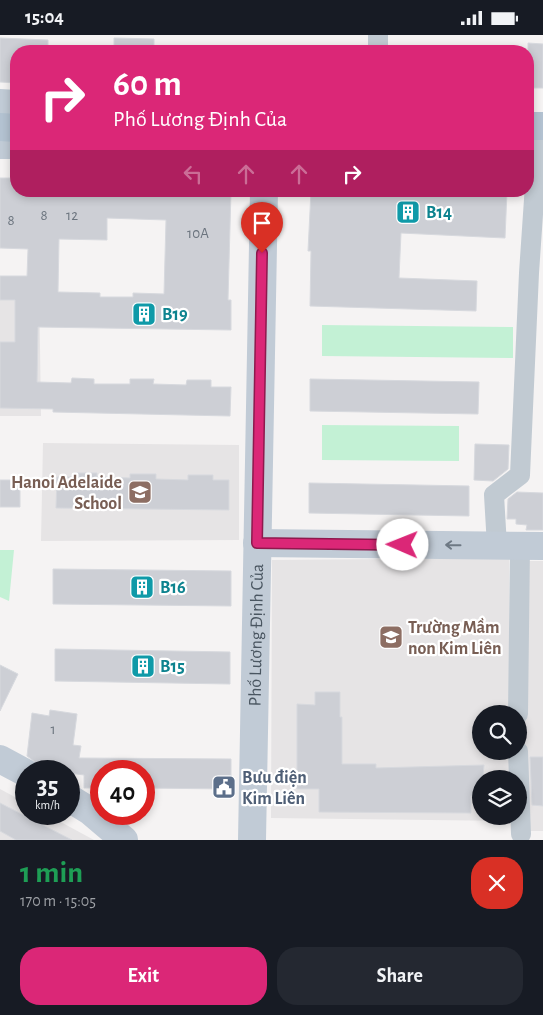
<!DOCTYPE html>
<html lang="en">
<head>
<meta charset="utf-8">
<style>
	:root { --surface:#171b24; --page:#242831; --text:#f1f3f6; --muted:#9ea1a6; --accent:#db2777 }
	body { margin:0; font-family:"Alegreya Sans",sans-serif; background:var(--page); color:var(--text); height:100vh; display:flex; flex-direction:column; font-size:19px; white-space:nowrap }
	* { box-sizing:border-box; margin:0 }
	p { font-size:16px; color:var(--muted) }
	.icon { flex:none; width:28px; height:28px; fill:none; stroke:currentColor; stroke-width:2; stroke-linecap:round; stroke-linejoin:round }
	.map { position:relative; height:805px; overflow:hidden }
	.drawer { display:flex; flex-direction:column; background:var(--surface); flex:1 }
	.drawer>* { flex:none }
	.guide { position:absolute; left:10px; top:10px; width:524px; height:152px; border-radius:20px; box-shadow:0 2px 8px #0003; background:#db2777; color:#fff; overflow:hidden }
	.buttons { position:absolute; left:472px; top:670px; display:grid; gap:10px }
	.buttons a { display:grid; place-items:center; width:55px; height:55px; border-radius:50%; background:var(--surface); box-shadow:0 2px 8px #0003; font-size:25px }
	.speed { position:absolute; left:15px; top:725px; display:flex; gap:10px; font-size:25px; font-weight:700; text-align:center }
	.speed>* { display:grid; place-content:center; width:65px; height:65px; border-radius:50%; background:var(--surface); box-shadow:0 2px 8px #0003; line-height:1 }
	.speed small { font-size:12px; font-weight:400 }
	.speed .limit { border:8px solid #d22; background:#fff; color:#111 }
	.pin { position:absolute; display:grid; place-items:center; width:42px; height:42px; color:#fff; margin:-51px -21px; border-radius:50% 50% 50% 0; rotate:-45deg; box-shadow:0 0 5px #0007 }
	.pin .icon { rotate:45deg }
	.me { position:absolute; width:55px; margin:-28px; rotate:271deg; stroke-linejoin:round; filter:drop-shadow(0 0 4px #0008) }
	.turn { display:flex; align-items:center; gap:18px; height:105px; padding:0 20px; font-size:22px }
	.turn .icon { width:65px; height:65px; stroke-width:2.5 }
	.turn b { display:block; font-size:35px; line-height:42px }
	.lanes { display:flex; align-items:center; height:48px; padding:0 20px; background:#0003; justify-content:center; gap:25px; direction:ltr }
	.lanes .off { opacity:.35 }
	.round { display:grid; place-items:center; flex:none; width:52px; height:52px; border-radius:20px; background:var(--page) }
	.overview { display:flex; align-items:center; justify-content:space-between; height:85px; padding:0 20px }
	h1 { font-size:30px; font-weight:600; line-height:38px; color:#1e9e55 }
	.button { display:flex; gap:10px; margin-top:auto; padding:10px 20px }
	.button a { flex:1; height:58px; border-radius:20px; background:var(--accent); color:#fff; font-size:20px; font-weight:600; line-height:58px; text-align:center }
	.button a+a { background:var(--page); color:var(--text) }
	.status { display:flex; justify-content:space-between; align-items:center; height:35px; padding:0 25px; background:var(--surface); direction:ltr }
	.status svg { height:14px; fill:currentColor }
	.map>svg:first-child { display:block }
	.education { fill:#e6e4e5 }
	.green { fill:#c3f1d5 }
	.building { fill:#cdcfd5; stroke:#d7d9de; fill-rule:evenodd }
	.lines { fill:none; stroke-linecap:round; stroke-linejoin:round }
	.street { stroke:#c1cad2; stroke-width:20 }
	.secondary { stroke:#c1cbd6; stroke-width:28 }
	.primary { stroke:#b3c2d1; stroke-width:28 }
	.oneway { stroke:#6e7984 }
	.route-casing { stroke:#8e194d; stroke-width:12 }
	.route { stroke:#db2777; stroke-width:9 }
	.labels { text-anchor:middle; stroke-width:4.5; stroke-linejoin:round; paint-order:stroke }
	.number-label { font-size:15px; fill:#6b747e }
	.culture-label { font-size:18px; font-weight:bold; fill:#0d838f; stroke:#fff; text-anchor:start }
	.education-label { font-size:18px; font-weight:bold; fill:#785e54; stroke:#fff; text-anchor:end }
	.street-label { font-size:18px; fill:#4a5661; stroke:#fff }
	.service-label { font-size:18px; font-weight:bold; fill:#4e5e75; stroke:#fff; text-anchor:start }
</style>
</head>
<body>
<div class="status"><b>15:04</b><svg viewBox="0 0 49 12"><path d="M0 12V9h3v3zM5 12V6h3v6zM10 12V3h3v9zM15 12V0h3v12zM26 1h20v11H26zM47 4h2v5h-2z"/></svg></div>
<div class="map">
<svg width="543" height="805" viewBox="0 0 543 805">
	<rect width="100%" height="100%" fill="#f5f3f3"/>
	<path class="education" d="M0 241 39 242 41 381H0Z
		M43 408 239 410V505L41 506Z
		M509 523V679H481V716H509V744H481V781H510V786L271 783 272 525Z
		M523 526H543V796H523Z
		M0 754 26 768V779H46L94 805H0Z"/>
	<path class="green" d="M322 290 513 292V323L322 321Z
		M322 390 459 391V426L322 425Z
		M0 515H14L9 566 0 562Z"/>
	<path class="building" d="M0 3 48 5V16H16V48L0 47Z
		M114 3 154 4V16H114Z
		M528 8 543 9V53H528Z
		M0 143H16V156H231L228 265H231V295L38 292 37 347 71 348 72 343 94 344V349H130V344H154L153 349 186 350 187 345H211V352H231L230 381 53 377V374L0 373V307H15V265H0V241H27L28 214 0 213ZM107 183 166 185 164 259 133 258V262H100V258L58 257 59 204 107 205Z
		M311 156H507L505 203 401 198 399 243 477 246 476 276 310 271 311 216H308Z
		M310 344 479 347 478 379 310 376Z
		M475 409 509 410 508 434 493 446 474 445Z
		M73 438H97V442L130 443V439H156V444L188 445V440H213V445H229V475L56 473 57 442H74Z
		M0 445H20V472H0Z
		M309 448 469 451V481L309 478Z
		M517 457 543 458V495H526L527 490 516 489V484H507L508 464Z
		M53 534 231 536V571L53 569Z
		M55 614 230 617V649L55 646Z
		M0 630 18 639 0 676Z
		M315 657H340V682H342V729H376V733L484 730 481 761H471V778L319 777V754H297V669L315 670Z
		M50 675 77 679 73 710 81 711 79 723 231 724V754L144 753V736H101V753H84V740L54 736V732L39 730 27 721 32 678 49 681Z
		M530 722H543V771L532 770Z
		M0 768 72 805H16L0 796Z"/>
	<g class="lines">
		<path class="street" d="M378 0V16
			M497 511 494 460 520 440 529 238 539 91
			M518 679 520 511
			M518 716 521 799"/>
		<g class="secondary">
			<path d="M0 68 16 69"/>
			<path d="M0 110H16"/>
			<path d="M257 508 543 511"/>
			<path d="M0 724 26 738"/>
			<path d="M69 763 90 776 124 805"/>
			<path id="s1" d="M252 805 264 156"/>
		</g>
		<path class="primary" d="M528 91H543
			M0 92 16 93"/>
	</g>
	<defs><path id="oneway-shaft" d="M-6 0H5M1.5-3L5.5 0L1.5 3" fill="none" stroke-width="1.6" stroke-linecap="round" stroke-linejoin="round" transform="scale(1.25)"/></defs>
	<use class="oneway" href="#oneway-shaft" transform="translate(453 510) rotate(-179)"/>
	<g class="lines">
		<g class="route-casing">
			<path id="route" d="M262 218 257 508 403 510"/>
		</g>
		<use href="#route" class="route"/>
	</g>
	<defs>
		<g id="building-square" transform="scale(1.25)"><rect x="-9" y="-9" width="18" height="18" rx="4" fill="#0f9aa8" stroke="#fff"/><path d="M-4-6H4V6H1V3H-1V6H-4ZM-2.5-4.3h1.7v1.8h-1.7ZM.8-4.3h1.7v1.8H.8ZM-2.5-1h1.7V.8h-1.7ZM.8-1h1.7V.8H.8Z" fill="#fff"/></g>
		<g id="school-square" transform="scale(1.25)"><rect x="-9" y="-9" width="18" height="18" rx="4" fill="#8d6e63" stroke="#fff"/><path d="M0-5L7-2L0 1L-7-2ZM-4 1L0 2.5L4 1V4Q0 6-4 4Z" fill="#fff"/></g>
		<g id="civic-square" transform="scale(1.25)"><rect x="-9" y="-9" width="18" height="18" rx="4" fill="#5c6f8a" stroke="#fff"/><path d="M-.6-6.5H3V-4.5H.6V-3L4-1V1h2V6H-6V1h2V-1L-.6-3ZM-1.2 2.5V6h2.4V2.5Z" fill="#fff"/></g>
	</defs>
	<g fill-rule="evenodd">
		<use href="#building-square" x="408" y="177"/>
		<use href="#building-square" x="144" y="279"/>
		<use href="#school-square" x="140" y="457"/>
		<use href="#building-square" x="142" y="552"/>
		<use href="#school-square" x="391" y="602"/>
		<use href="#building-square" x="143" y="631"/>
		<use href="#civic-square" x="224" y="752"/>
	</g>
	<g class="labels">
		<g class="number-label">
			<text x="44" y="185">8</text>
			<text x="72" y="185">12</text>
			<text x="11" y="190">8</text>
			<text x="198" y="203">10A</text>
			<text x="53" y="699">1</text>
		</g>
		<g class="culture-label">
			<text x="426" y="183">B14</text>
			<text x="162" y="285">B19</text>
			<text x="160" y="558">B16</text>
			<text x="160" y="637">B15</text>
		</g>
		<g class="education-label">
			<text x="122" y="453">Hanoi Adelaide<tspan x="122" dy="21">School</tspan></text>
			<text x="408" y="598" text-anchor="start">Trường Mầm<tspan x="408" dy="21">non Kim Liên</tspan></text>
		</g>
		<g class="street-label">
			<text dy="6" stroke="none"><textPath href="#s1" startOffset="205">Phố Lương Định Của</textPath></text>
		</g>
		<g class="service-label">
			<text x="242" y="748">Bưu điện<tspan x="242" dy="21">Kim Liên</tspan></text>
		</g>
	</g>
</svg>
<div class="buttons">
<a><svg class="icon" aria-label="search" viewBox="0 0 24 24"><circle cx="10" cy="10" r="6"/><path d="M15 15l6 6"/></svg></a>
<a><svg class="icon" aria-label="layers" viewBox="0 0 24 24"><path d="M12 4l9 5-9 5-9-5zM3 14l9 5 9-5"/></svg></a>
</div>
<div class="speed"><div>35<small>km/h</small></div><div class="limit">40</div></div>
<div class="pin" style="left:262px;top:218px;background:#d93025"><svg class="icon" aria-label="arrive" viewBox="0 0 24 24"><path d="M6 21V4h12l-3 4 3 4H6"/></svg></div>
<svg class="me" style="left:403px;top:510px" viewBox="-20 -20 40 40"><circle r="19" fill="#fff"/><path d="M0-13L10 11 0 6-10 11z" fill="#db2777"/></svg>
<div class="guide">
<div class="turn"><svg class="icon" aria-label="right" viewBox="0 0 24 24"><path d="M7 20v-9h11M14 6l5 5-5 5"/></svg><div><b>60 m</b>Phố Lương Định Của</div></div>
<div class="lanes"><svg class="icon off" aria-label="left" viewBox="0 0 24 24"><path d="M17 20v-9H6M10 6l-5 5 5 5"/></svg><svg class="icon off" aria-label="ahead" viewBox="0 0 24 24"><path d="M12 20V5M6 11l6-6 6 6"/></svg><svg class="icon off" aria-label="ahead" viewBox="0 0 24 24"><path d="M12 20V5M6 11l6-6 6 6"/></svg><svg class="icon" aria-label="right" viewBox="0 0 24 24"><path d="M7 20v-9h11M14 6l5 5-5 5"/></svg></div>
</div>
</div>
<section class="drawer">
<div class="overview"><div><h1>1 min</h1><p>170 m · 15:05</p></div><a class="round" style="background:#d93025;color:#fff"><svg class="icon" aria-label="close" viewBox="0 0 24 24"><path d="M6 6l12 12M18 6L6 18"/></svg></a></div>
<div class="button"><a>Exit</a><a>Share</a></div>
</section>
</body>
</html>
